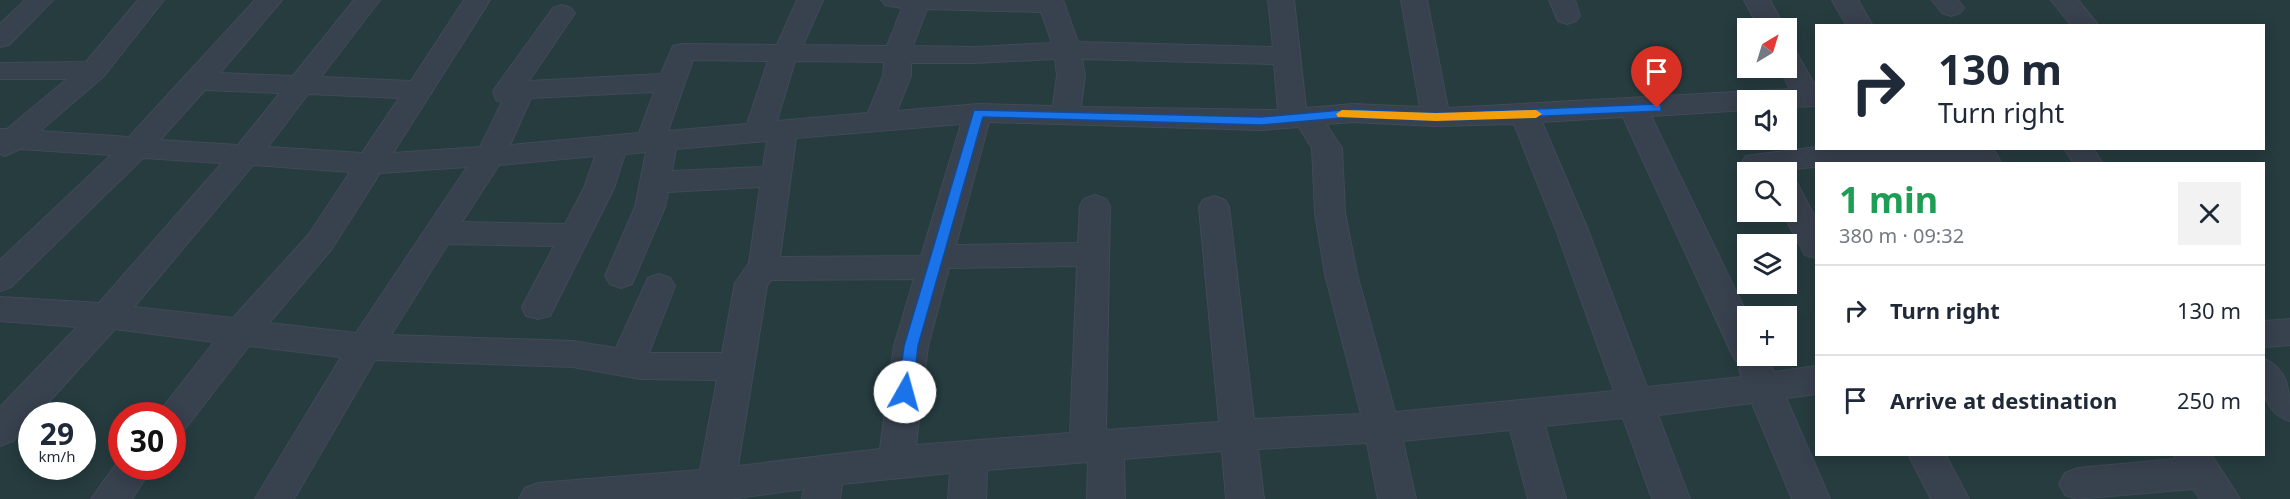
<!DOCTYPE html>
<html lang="en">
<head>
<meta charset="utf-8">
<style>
	:root { --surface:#fff; --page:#f2f2f3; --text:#1f2937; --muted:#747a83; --line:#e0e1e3 }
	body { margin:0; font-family:"Noto Sans",sans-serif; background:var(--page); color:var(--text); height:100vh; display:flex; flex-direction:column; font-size:22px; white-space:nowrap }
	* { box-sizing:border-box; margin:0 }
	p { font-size:20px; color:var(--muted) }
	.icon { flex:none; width:33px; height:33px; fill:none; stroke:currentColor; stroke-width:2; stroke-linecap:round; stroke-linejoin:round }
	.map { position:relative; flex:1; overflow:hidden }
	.panel { position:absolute; left:1815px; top:162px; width:450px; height:294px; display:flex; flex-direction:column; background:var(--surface); border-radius:0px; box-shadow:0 3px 15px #0003 }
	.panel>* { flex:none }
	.guide { position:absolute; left:1815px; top:24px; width:450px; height:126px; border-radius:0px; box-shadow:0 3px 15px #0003; background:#fff; color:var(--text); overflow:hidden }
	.needle { width:39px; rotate:38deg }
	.tools { position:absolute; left:1737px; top:18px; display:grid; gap:12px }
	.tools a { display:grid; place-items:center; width:60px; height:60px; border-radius:0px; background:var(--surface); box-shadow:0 3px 15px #0003; font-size:30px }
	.speed { position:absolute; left:18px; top:402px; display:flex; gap:12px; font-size:30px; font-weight:700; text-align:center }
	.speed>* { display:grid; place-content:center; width:78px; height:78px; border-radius:50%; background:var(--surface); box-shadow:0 3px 15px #0003; line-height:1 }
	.speed small { font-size:15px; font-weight:400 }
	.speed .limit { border:9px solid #d22; background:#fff; color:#111 }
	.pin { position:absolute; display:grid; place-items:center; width:51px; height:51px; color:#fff; margin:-62px -26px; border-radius:50% 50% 50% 0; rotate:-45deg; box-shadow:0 0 6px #0007 }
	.pin .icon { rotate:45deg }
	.me { position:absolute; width:66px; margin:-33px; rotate:7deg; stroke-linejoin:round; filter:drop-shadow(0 0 4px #0008) }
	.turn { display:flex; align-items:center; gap:21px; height:126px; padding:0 24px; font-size:27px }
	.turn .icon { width:78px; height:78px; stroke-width:2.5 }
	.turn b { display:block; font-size:42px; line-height:51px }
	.round { display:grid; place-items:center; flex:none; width:63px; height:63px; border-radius:0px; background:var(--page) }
	.summary { display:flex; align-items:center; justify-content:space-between; height:102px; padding:0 24px }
	h1 { font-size:36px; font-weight:700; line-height:45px; color:#1e9e55 }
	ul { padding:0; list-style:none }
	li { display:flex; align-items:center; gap:18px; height:90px; padding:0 24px; border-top:2px solid var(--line) }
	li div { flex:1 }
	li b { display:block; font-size:22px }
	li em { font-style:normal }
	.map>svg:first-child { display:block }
	.green { fill:#263c3f; fill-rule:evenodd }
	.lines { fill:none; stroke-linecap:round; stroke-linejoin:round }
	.minor-casing { stroke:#414a57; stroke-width:2 }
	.minor { fill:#38414e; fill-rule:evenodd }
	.route { fill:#1a73e8; stroke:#114b97; stroke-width:1.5 }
	.slow { fill:#f59e0b }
</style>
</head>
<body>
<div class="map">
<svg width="2290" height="499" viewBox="0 0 2290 499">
	<rect width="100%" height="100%" fill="#242f3e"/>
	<path class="green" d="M0 0H2290V499H0ZM1816 26H2264V148H1816ZM1748 28H1786V68H1748ZM1748 100H1786V140H1748ZM1816 164H2264V454H1816ZM1748 172H1786V212H1748ZM1748 244H1786V284H1748ZM1748 316H1786V356H1748ZM32 416H82V466H32ZM122 416H172V466H122Z"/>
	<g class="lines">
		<g class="minor-casing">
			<path id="minor" d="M25 0H53L9 45 0 47V24Z
				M138 0H164L104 76 40 131 129 137 255 0H282L220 73 293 76 354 0H380L321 77 411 81 464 0H490L393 153 480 147 502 102 496 100 493 91 553 8 562 5 571 8 575 13 529 81 661 74 673 46 682 44 777 45 797 0H823L803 45 887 46 902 8 885 5 881 0H1063L1078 42 1273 47 1268 0H1294L1306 108 1353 104 1420 107 1401 0H1427L1448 108 1790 89 1779 68H1786V48L1795 50 1816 87V106L1786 107V100H1748V110L1651 116 1748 316V356H1763L1762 358 1768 360 1774 372 1816 366V394L1786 398 1830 499H1792L1752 403 1658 415 1690 499H1652L1623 418 1545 426 1566 499H1528L1510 430 1403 441 1416 499H1378L1367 443 1258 449 1264 499H1226L1222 451 1124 459 1125 499H1087L1088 462 987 470 986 499H948L950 473 842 484 840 499H802L804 489 730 499H519L525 488 538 483 700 470 717 380 641 379 573 367 375 360 294 499H255L341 357 249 346 185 429 172 433V416H156L214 342 115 329 36 416H32V421L13 441 0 446V407L77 327 0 321V297L99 303 222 163 143 158 11 287 0 291V260L111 155 20 149 5 156 0 154V129H7L67 79H0V63L86 62ZM927 9 1041 12 1052 43 975 47 913 46ZM1055 59 1057 75 1053 106 978 104 897 111 911 76V63H975ZM1082 59 1274 64 1278 110 1081 107 1085 75ZM693 60 768 61 747 124 668 131ZM795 61 884 62 883 76 868 113 777 121ZM205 90 280 93 238 145 160 140ZM654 92 639 133 510 145 531 98ZM308 94 399 98 362 153 268 147ZM1623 117 1731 352 1736 361 1742 363 1739 370 1742 377 1647 387 1588 230 1542 122ZM989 122 1261 130 1299 127 1312 148 1315 213 1325 274 1361 414 1254 419 1229 207 1225 200 1214 196 1203 200 1199 207 1219 422 1106 430 1110 206 1106 199 1095 195 1084 199 1080 206 1078 243 956 245ZM1353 122 1436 126 1514 124 1556 230 1614 391 1395 412 1357 274 1345 213 1342 148 1326 124ZM961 124 921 256 780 257 796 138ZM767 141 763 167 672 171 676 149ZM646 152 635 207 605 276 610 284 621 288 632 284 665 207 668 192 760 187 749 263 735 283 722 353H649L675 286 670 278 659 274 648 278 616 348 573 341 391 335 448 244 554 246 522 307 526 316 538 319 550 316 614 188 625 154ZM595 156 584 188 565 224 462 222 499 165ZM253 165 350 172 309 234 233 318 134 307ZM467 167 356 333 269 323 331 250 380 173ZM1077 266 1070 433 916 445 928 346 949 268ZM914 279 894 346 880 449 738 466 767 286 771 280Z
				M1549 0H1575L1580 16 1576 21 1567 24 1558 21Z
				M1744 0H1770L1785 28H1759Z
				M1832 0H1858L1873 26H1847Z
				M1932 0H1958L1964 8 1960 13 1951 16 1942 13Z
				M2051 0H2078L2099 26H2072Z
				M1816 147 1993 148 2002 164H1816V167L1755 172 1746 170 1741 163 1746 156Z
				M2064 148H2093L2103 164H2074Z
				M1786 180 1797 183 1816 219V258L1805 255 1782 212H1786Z
				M2290 319V345L2264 347V321Z
				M2264 359C2290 370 2290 394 2290 421 2262 412 2261 385 2264 359Z
				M1908 454H1945L1969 499H1931Z
				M2173 454H2211L2240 499H2200L2193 489 2076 499 2065 495 2059 484 2065 473 2078 468 2175 459Z
				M122 456V466H153L132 499H91Z"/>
		</g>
		<use href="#minor" class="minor"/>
	</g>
	<path class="route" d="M1657 104 1661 105V111L1436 121 1353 117 1261 125 983 117 918 346 913 392 905 398 898 392 904 346 974 110 1261 117 1353 109 1436 113Z"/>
	<path class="slow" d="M1342 110 1436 113 1536 110 1542 114 1536 118 1436 121 1338 117 1336 114Z"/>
</svg>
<div class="tools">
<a><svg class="needle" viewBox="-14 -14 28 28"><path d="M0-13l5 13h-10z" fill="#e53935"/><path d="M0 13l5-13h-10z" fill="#747a83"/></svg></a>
<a><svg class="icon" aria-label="sound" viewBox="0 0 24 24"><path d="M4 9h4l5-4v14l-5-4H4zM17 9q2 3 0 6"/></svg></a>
<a><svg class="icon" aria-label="search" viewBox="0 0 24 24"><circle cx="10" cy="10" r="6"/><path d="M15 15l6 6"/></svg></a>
<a><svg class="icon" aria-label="layers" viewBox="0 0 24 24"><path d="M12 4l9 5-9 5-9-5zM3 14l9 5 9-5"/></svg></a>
<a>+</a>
</div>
<div class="speed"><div>29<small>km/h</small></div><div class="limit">30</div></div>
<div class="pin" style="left:1657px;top:108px;background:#d93025"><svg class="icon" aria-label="arrive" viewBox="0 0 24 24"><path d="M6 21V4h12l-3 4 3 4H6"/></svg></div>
<svg class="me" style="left:905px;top:392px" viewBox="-20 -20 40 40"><circle r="19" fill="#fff"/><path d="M0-13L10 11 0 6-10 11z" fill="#1a73e8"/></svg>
<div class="guide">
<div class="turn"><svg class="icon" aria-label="right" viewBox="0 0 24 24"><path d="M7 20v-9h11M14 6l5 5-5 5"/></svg><div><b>130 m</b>Turn right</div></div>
</div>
<section class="panel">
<div class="summary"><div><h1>1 min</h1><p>380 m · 09:32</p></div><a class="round"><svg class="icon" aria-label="close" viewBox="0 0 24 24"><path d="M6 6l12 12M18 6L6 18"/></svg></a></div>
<ul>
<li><svg class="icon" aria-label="right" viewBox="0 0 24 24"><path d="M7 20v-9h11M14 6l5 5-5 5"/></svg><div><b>Turn right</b></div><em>130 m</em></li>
<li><svg class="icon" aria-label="arrive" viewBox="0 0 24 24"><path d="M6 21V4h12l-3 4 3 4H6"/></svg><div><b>Arrive at destination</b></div><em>250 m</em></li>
</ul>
</section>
</div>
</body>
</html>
